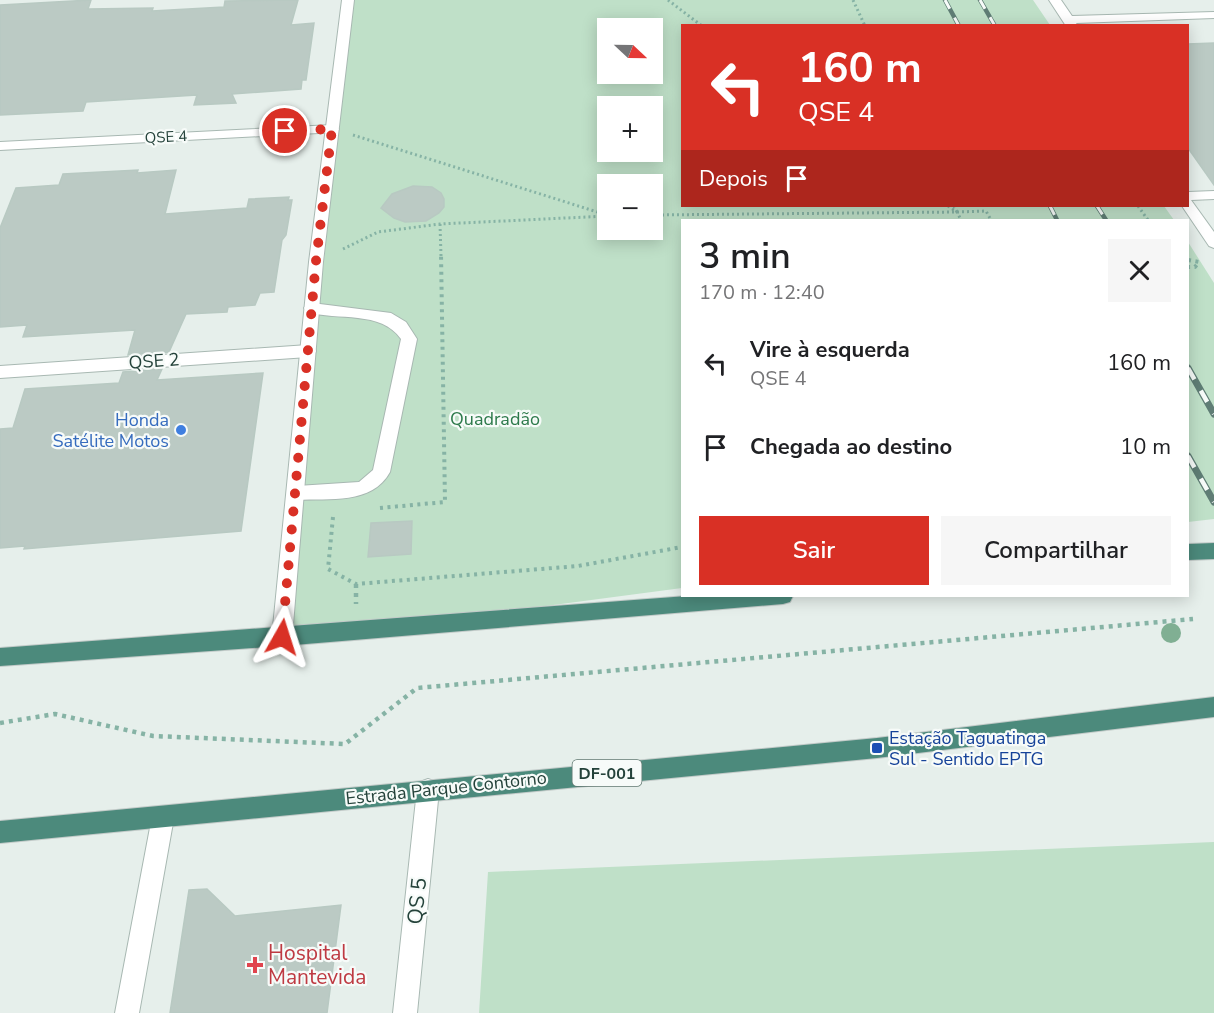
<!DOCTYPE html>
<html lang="pt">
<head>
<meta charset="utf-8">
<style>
	:root { --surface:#fff; --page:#f6f6f6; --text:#202124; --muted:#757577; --accent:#d93025 }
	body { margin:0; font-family:"Nunito Sans",sans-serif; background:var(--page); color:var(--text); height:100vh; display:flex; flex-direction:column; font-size:22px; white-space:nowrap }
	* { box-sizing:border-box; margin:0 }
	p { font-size:20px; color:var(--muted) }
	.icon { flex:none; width:33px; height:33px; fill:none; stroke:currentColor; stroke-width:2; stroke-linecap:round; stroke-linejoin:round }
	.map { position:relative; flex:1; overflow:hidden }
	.panel { position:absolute; left:681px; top:219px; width:508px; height:378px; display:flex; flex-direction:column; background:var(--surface); border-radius:0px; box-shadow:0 3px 15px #0003 }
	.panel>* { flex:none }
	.guide { position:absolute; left:681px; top:24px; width:508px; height:183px; border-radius:0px; box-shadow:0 3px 15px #0003; background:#d93025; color:#fff; overflow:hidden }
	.needle { width:39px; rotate:112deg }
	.buttons { position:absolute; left:597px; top:18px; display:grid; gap:12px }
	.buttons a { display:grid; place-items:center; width:66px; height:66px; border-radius:0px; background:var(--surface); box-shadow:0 3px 15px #0003; font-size:30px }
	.pin { position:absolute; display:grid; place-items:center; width:51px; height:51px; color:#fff; margin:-26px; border:3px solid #fff; border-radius:50%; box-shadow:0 2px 6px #0007 }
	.me { position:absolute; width:66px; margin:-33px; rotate:6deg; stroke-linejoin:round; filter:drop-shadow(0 0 4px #0008) }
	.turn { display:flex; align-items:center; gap:21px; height:126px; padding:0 18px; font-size:27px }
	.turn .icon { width:78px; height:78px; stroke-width:2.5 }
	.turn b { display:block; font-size:42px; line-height:51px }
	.then { display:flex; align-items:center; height:57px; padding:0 18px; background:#0003; gap:12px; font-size:22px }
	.round { display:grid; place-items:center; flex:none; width:63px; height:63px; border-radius:0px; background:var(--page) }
	.overview { display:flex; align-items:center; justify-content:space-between; height:102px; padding:0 18px }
	h1 { font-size:36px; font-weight:600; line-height:45px }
	.cta { display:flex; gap:12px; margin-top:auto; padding:12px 18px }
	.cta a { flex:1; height:69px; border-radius:0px; background:var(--accent); color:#fff; font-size:24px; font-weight:600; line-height:69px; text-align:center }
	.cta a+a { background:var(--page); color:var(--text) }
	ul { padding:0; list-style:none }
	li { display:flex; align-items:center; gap:18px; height:84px; padding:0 18px }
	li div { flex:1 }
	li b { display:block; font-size:22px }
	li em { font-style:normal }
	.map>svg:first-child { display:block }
	.green { fill:#bfe0c8; fill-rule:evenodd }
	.building { fill:#bbcac4; stroke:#b8c9c2; stroke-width:1.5 }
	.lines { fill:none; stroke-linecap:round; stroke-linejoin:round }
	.service-casing { stroke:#a8b8b2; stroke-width:2 }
	.minor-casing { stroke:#a8b8b2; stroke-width:2 }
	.tertiary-casing { stroke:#a8b8b2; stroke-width:2 }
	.trunk-casing { stroke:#c2cac8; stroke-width:2 }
	.path-far2 { stroke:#86b3a5; stroke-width:3; stroke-dasharray:2 3; stroke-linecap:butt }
	.path-far1 { stroke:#86b3a5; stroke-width:4; stroke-dasharray:3 4.5; stroke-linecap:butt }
	.path { stroke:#86b3a5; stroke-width:4.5; stroke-dasharray:4 5; stroke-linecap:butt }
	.service { fill:#fff; fill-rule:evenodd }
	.minor { fill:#fff; fill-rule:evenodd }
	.tertiary { fill:#fff; fill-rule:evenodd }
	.trunk { fill:#4c8a7c; fill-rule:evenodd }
	.rail-far1-casing { stroke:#5f7d75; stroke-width:4.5 }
	.rail-casing { stroke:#5f7d75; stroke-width:7 }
	.rail-far1 { stroke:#f7fbf9; stroke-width:3; stroke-dasharray:10; stroke-linecap:butt }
	.rail { stroke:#f7fbf9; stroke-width:4.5; stroke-dasharray:13; stroke-linecap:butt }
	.tree { fill:#80af93 }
	.route { stroke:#d93025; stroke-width:10; stroke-dasharray:0 18 }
	.shop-dot { fill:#3f7fe0; stroke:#f7fbf9; stroke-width:2 }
	.transit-dot { fill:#1a4fb4; stroke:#f7fbf9; stroke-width:2 }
	.health-dot { fill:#e0444e; stroke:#f7fbf9; stroke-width:2 }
	.labels { text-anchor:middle; stroke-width:4.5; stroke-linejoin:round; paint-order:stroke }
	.far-street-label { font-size:15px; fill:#24423a; stroke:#f7fbf9 }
	.shield { fill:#f7fbf9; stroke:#637a73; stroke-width:1.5 }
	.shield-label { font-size:16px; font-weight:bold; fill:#24423a }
	.street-label { font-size:18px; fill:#24423a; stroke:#f7fbf9 }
	.park-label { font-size:18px; fill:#2d7a4b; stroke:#f7fbf9 }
	.shop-label { font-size:18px; fill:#366cbe; stroke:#f7fbf9; text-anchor:end }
	.transit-label { font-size:18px; fill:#164399; stroke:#f7fbf9; text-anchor:start }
	.near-street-label { font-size:21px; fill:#24423a; stroke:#f7fbf9 }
	.near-health-label { font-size:21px; fill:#be3a42; stroke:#f7fbf9; text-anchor:start }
</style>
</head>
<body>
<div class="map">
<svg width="1214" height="1013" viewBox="0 0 1214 1013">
	<rect width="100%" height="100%" fill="#e6efeb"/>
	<path class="green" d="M353 0H1033L1050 25 682 26V206H1164L1174 220H682V588L357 631 282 637ZM608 28H652V74H608ZM608 106H652V152H608ZM608 184H652V230H608Z
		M1188 242 1214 283V519L1188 522Z
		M1214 842V1013H479L488 872Z"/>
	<path class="building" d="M91 0 88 9 153 8 152 11 224 7 225 1 298 0 291 25 314 23 306 80H302L301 89 232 94 236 103 194 105 197 95 86 102 83 111 0 115V5Z
		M1214 43V185L1188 148V44Z
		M138 170 137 173 176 170 165 214 247 208 249 199 289 197 288 200H292L286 235 282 240 274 292 260 293 255 305 228 307 227 312 186 314 169 352 128 355 135 330 23 337 27 325 0 327V228L16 188 59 185 63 174Z
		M413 186 432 187 441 193 444 199V207L439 213 426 221 405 222 394 218 381 208 392 194Z
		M162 369 157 380 263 373 241 531 24 549 25 546 0 548V429L13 428 25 389 119 383 123 372Z
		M412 521 411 554 368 557 371 523Z
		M207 889 235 916 341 905 327 1013H170L189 890Z"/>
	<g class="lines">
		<g class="service-casing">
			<path id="service" d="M312 303 391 313 406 322 417 339 390 472C372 505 329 498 297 500L291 498 288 493 291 488 297 486 359 482 373 470 401 339C381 310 338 321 307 312L304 308 307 304Z
				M163 806 171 809 174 817 139 1013H115L152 817 155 809Z"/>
		</g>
		<g class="minor-casing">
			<path id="minor" d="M1049 0H1061L1072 16 1214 12V18L1076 23 1078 26H1066Z
				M332 125 339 129 337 132 0 150V142Z
				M1214 191V199L1191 200 1214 232V248L1209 246 1182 206H1188V192Z
				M308 345 314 347 316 351 314 355 308 357 0 378V366Z
				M428 779 436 782 439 790 417 1013H393L417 790 420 782Z"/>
		</g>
		<g class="tertiary-casing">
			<path id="tertiary" d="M342 0H354L323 262 292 637 289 643 282 646 275 643 272 637 309 262Z"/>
		</g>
		<g class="trunk-casing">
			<path id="trunk" d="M1214 543V559L1188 560V544Z
				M687 596H793L790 602 783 604 282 646 0 666V648Z
				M1214 697V717L877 758 0 843V821L877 738Z"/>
		</g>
		<path class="path-far2" d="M668 0 702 26
			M853 0 865 26
			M353 135 607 215
			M948 206 957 212 961 220
			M1138 206 1148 220
			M957 212 986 211 991 220
			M652 215 957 212 954 206
			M440 224 441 256
			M343 249 378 232 440 224 608 216"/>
		<path class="path-far1" d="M1188 260 1199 262 1195 267H1188
			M380 508 445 502 441 254
			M333 517 328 569 356 584 578 566 682 547"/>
		<path class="path" d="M356 584V604
			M0 723 55 714 153 736 345 744 417 688 1193 619"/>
		<use href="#service" class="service"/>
		<use href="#minor" class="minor"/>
		<use href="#tertiary" class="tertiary"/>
		<use href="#trunk" class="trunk"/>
		<g class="rail-far1-casing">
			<path id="rail-far1" d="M945 0 959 26
				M980 0 995 26
				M1050 206 1057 220
				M1097 206 1106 220"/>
		</g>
		<g class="rail-casing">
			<path id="rail" d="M1188 368 1214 414
				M1188 456 1214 502"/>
		</g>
		<use href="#rail-far1" class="rail-far1"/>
		<use href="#rail" class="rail"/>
	</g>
	<circle class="tree" cx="1171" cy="633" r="10"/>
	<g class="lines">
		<path class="route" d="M282 637 316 261 332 129 285 131"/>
	</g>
	<circle class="shop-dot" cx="181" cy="430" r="6"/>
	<rect class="transit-dot" x="871" y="742" width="12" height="12" rx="3"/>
	<path class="health-dot" d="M252 956h6v6h6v6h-6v6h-6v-6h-6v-6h6z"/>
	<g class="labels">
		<g class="far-street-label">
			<text transform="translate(166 137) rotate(-3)" y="5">QSE 4</text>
		</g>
		<rect class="shield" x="572.5" y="760" width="69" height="26" rx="4.5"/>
		<g class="shield-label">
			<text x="607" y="779">DF-001</text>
		</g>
		<g class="street-label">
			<text transform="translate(154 361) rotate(-4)" y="6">QSE 2</text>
			<text transform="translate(446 788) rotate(-6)" y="6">Estrada Parque Contorno</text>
		</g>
		<g class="park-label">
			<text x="495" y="425">Quadradão</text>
		</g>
		<g class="shop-label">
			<text x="169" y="426">Honda<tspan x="169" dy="21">Satélite Motos</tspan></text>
		</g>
		<g class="transit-label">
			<text x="889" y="744">Estação Taguatinga<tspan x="889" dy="21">Sul - Sentido EPTG</tspan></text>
		</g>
		<g class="near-street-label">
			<text transform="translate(417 901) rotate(-84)" y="7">QS 5</text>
		</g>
		<g class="near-health-label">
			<text x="268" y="960">Hospital<tspan x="268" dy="24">Mantevida</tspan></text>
		</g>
	</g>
</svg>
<div class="buttons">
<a><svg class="needle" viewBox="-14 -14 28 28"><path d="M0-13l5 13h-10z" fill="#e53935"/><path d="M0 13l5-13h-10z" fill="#757577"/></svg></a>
<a>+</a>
<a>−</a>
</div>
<div class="pin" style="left:285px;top:131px;background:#d93025"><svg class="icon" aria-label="arrive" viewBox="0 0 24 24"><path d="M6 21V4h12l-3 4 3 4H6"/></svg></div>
<svg class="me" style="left:282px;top:637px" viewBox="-20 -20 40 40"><path d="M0-17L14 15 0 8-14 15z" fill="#d93025" stroke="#fff" stroke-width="4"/></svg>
<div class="guide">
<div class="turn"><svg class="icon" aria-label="left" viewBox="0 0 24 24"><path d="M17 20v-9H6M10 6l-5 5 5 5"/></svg><div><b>160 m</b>QSE 4</div></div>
<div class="then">Depois<svg class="icon" aria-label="arrive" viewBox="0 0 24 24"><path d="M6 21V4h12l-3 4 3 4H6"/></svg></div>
</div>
<section class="panel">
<div class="overview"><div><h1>3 min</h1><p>170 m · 12:40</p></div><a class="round"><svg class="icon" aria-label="close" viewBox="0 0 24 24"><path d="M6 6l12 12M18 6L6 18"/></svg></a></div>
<ul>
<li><svg class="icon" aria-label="left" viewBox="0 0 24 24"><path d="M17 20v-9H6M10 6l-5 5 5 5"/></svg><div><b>Vire à esquerda</b><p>QSE 4</p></div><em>160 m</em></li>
<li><svg class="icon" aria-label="arrive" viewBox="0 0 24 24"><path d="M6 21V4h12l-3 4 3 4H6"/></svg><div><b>Chegada ao destino</b></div><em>10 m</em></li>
</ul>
<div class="cta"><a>Sair</a><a>Compartilhar</a></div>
</section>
</div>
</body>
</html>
